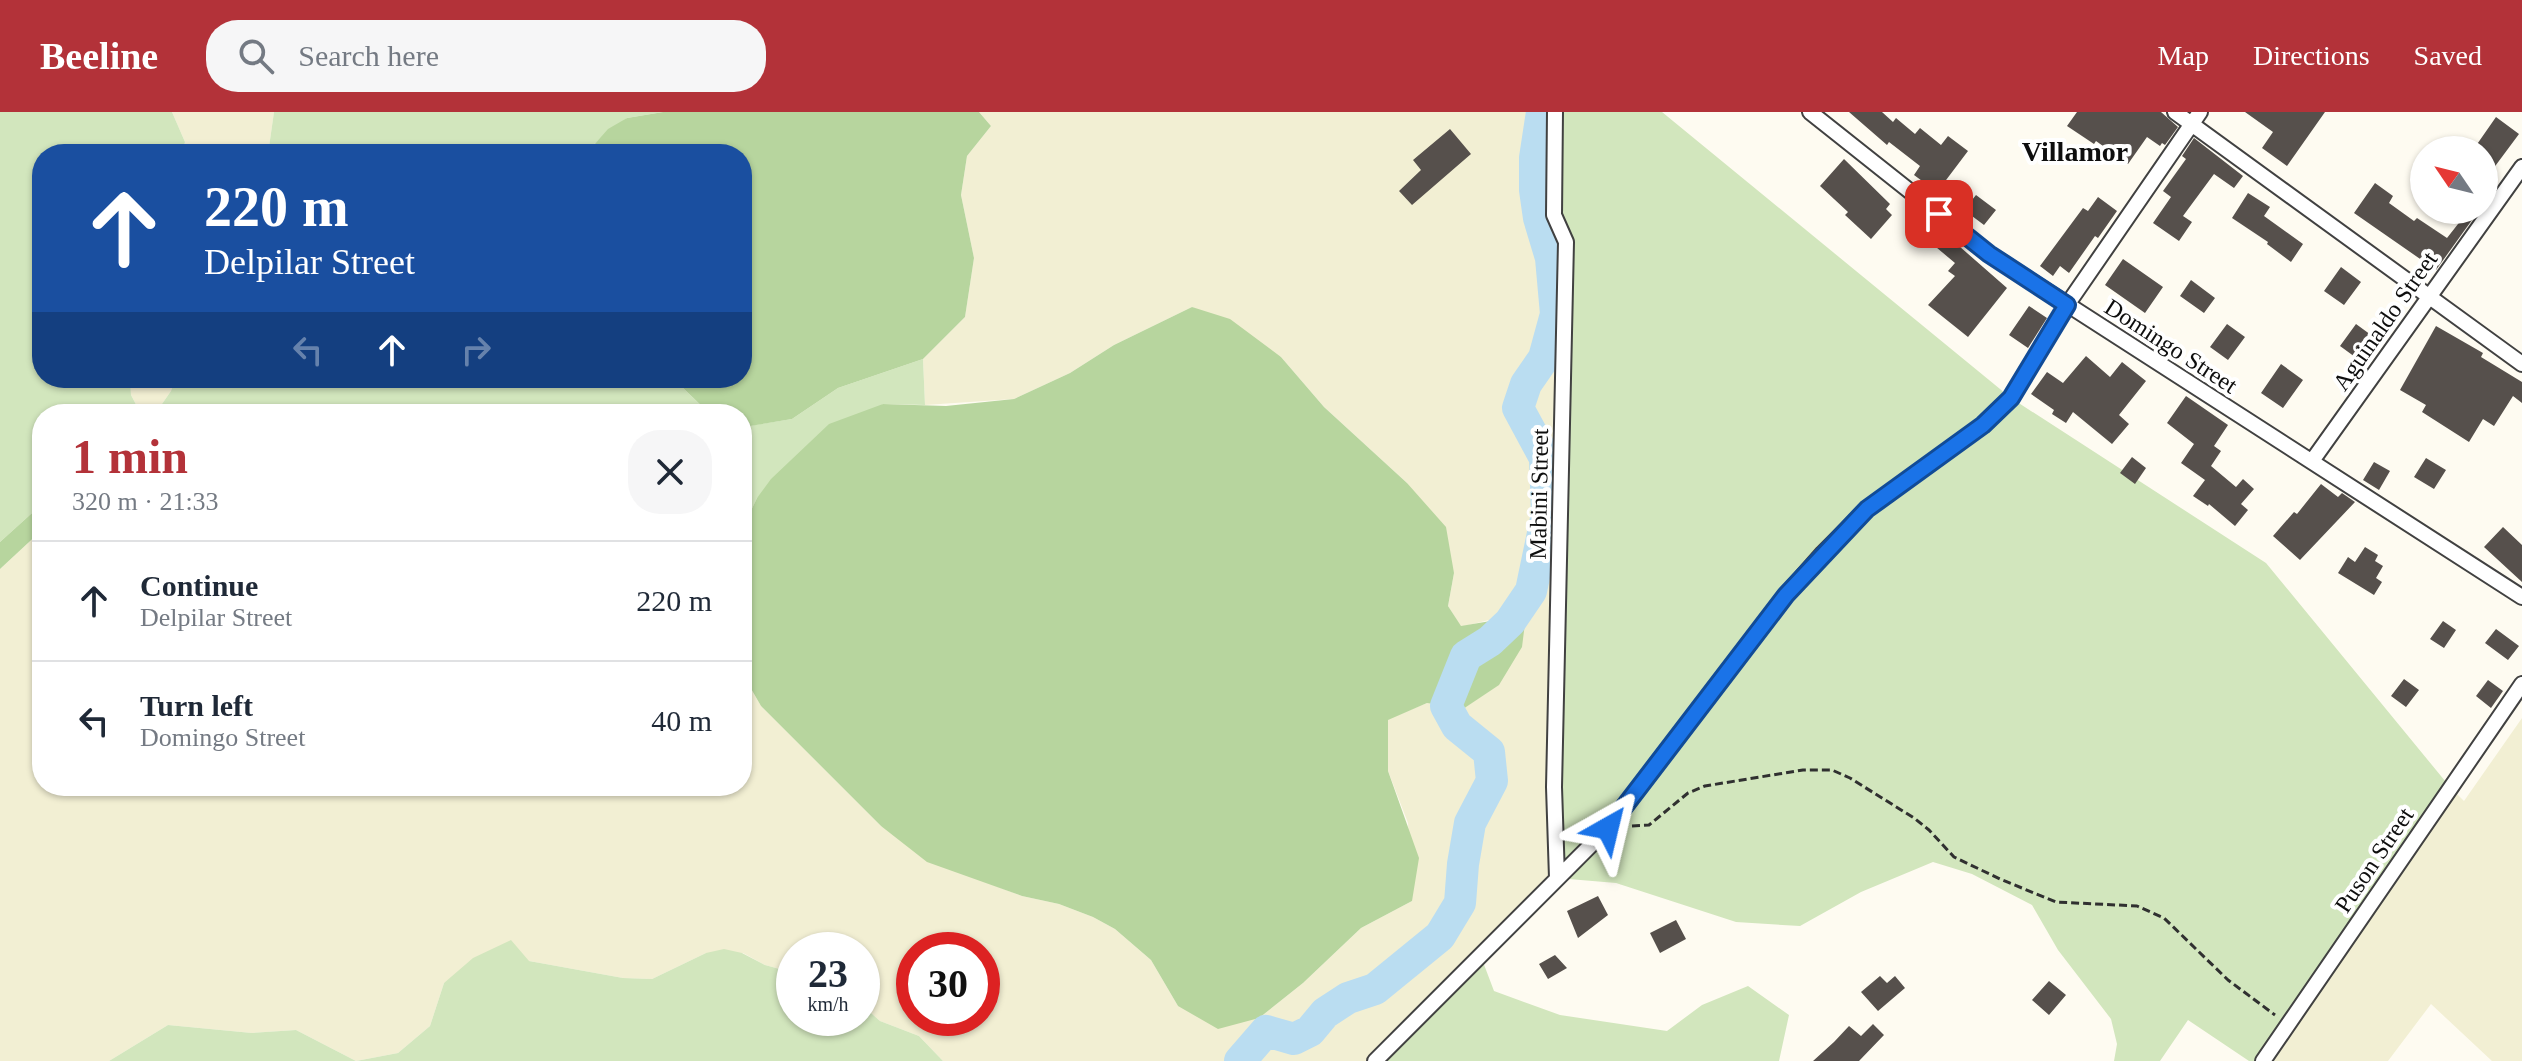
<!DOCTYPE html>
<html lang="en">
<head>
<meta charset="utf-8">
<style>
	:root { --surface:#fff; --page:#f6f6f7; --text:#1f2937; --muted:#747a83; --line:#e0e1e3; --accent:#b33239 }
	body { margin:0; font-family:Georgia,serif; background:var(--page); color:var(--text); height:100vh; display:flex; flex-direction:column; font-size:30px; white-space:nowrap }
	* { box-sizing:border-box; margin:0 }
	p { font-size:26px; color:var(--muted) }
	.icon { flex:none; width:44px; height:44px; fill:none; stroke:currentColor; stroke-width:2; stroke-linecap:round; stroke-linejoin:round }
	.map { position:relative; flex:1; overflow:hidden }
	.details { position:absolute; left:32px; top:292px; width:720px; height:392px; display:flex; flex-direction:column; background:var(--surface); border-radius:32px; box-shadow:0 2px 6px #0004 }
	.details>* { flex:none }
	.guide { position:absolute; left:32px; top:32px; width:720px; height:244px; border-radius:32px; box-shadow:0 2px 6px #0004; background:#1a4fa0; color:#fff; overflow:hidden }
	.needle { width:52px; rotate:305deg }
	.buttons { position:absolute; left:2410px; top:24px; display:grid; gap:16px }
	.buttons a { display:grid; place-items:center; width:88px; height:88px; border-radius:50%; background:var(--surface); box-shadow:0 2px 6px #0004; font-size:40px }
	.speed { position:absolute; left:776px; top:820px; display:flex; gap:16px; font-size:40px; font-weight:700; text-align:center }
	.speed>* { display:grid; place-content:center; width:104px; height:104px; border-radius:50%; background:var(--surface); box-shadow:0 2px 6px #0004; line-height:1 }
	.speed small { font-size:20px; font-weight:400 }
	.speed .limit { border:12px solid #d22; background:#fff; color:#111 }
	.pin { position:absolute; display:grid; place-items:center; width:68px; height:68px; color:#fff; margin:-34px; border-radius:16px; box-shadow:0 4px 12px #0006 }
	.me { position:absolute; width:88px; margin:-44px; rotate:37deg; stroke-linejoin:round; filter:drop-shadow(0 0 6px #0008) }
	.turn { display:flex; align-items:center; gap:28px; height:168px; padding:0 40px; font-size:36px }
	.turn .icon { width:104px; height:104px; stroke-width:2.5 }
	.turn b { display:block; font-size:56px; line-height:68px }
	.lanes { display:flex; align-items:center; height:76px; padding:0 40px; background:#0003; justify-content:center; gap:40px; direction:ltr }
	.lanes .off { opacity:.35 }
	.round { display:grid; place-items:center; flex:none; width:84px; height:84px; border-radius:32px; background:var(--page) }
	.summary { display:flex; align-items:center; justify-content:space-between; height:136px; padding:0 40px }
	h1 { font-size:48px; font-weight:800; line-height:60px; color:var(--accent) }
	ul { padding:0; list-style:none }
	li { display:flex; align-items:center; gap:24px; height:120px; padding:0 40px; border-top:2px solid var(--line) }
	li div { flex:1 }
	li b { display:block; font-size:30px }
	li em { font-style:normal }
	header { display:flex; align-items:center; gap:48px; box-sizing:border-box; height:112px; padding:0 40px; background:var(--accent); color:#fff }
	header strong { font-size:38px }
	nav { display:flex; gap:44px; margin-inline-start:auto; font-size:28px }
	.search { width:560px; height:72px; background:var(--page); display:flex; align-items:center; gap:20px; box-sizing:border-box; padding:0 28px; border-radius:32px; color:var(--muted); font-size:30px }
	.map>svg:first-child { display:block }
	.farmland { fill:#f2efd3; fill-rule:evenodd }
	.green { fill:#d2e6bd }
	.forest { fill:#b7d59e }
	.lines { fill:none; stroke-linecap:round; stroke-linejoin:round }
	.river { stroke:#baddf1; stroke-width:32 }
	.building { fill:#56504c }
	.street-casing { stroke:#414141; stroke-width:18 }
	.path { stroke:#303030; stroke-width:3; stroke-dasharray:8 4; stroke-linecap:butt }
	.street { stroke:#fff; stroke-width:14 }
	.route-casing { stroke:#114b97; stroke-width:20 }
	.route { stroke:#1a73e8; stroke-width:14 }
	.labels { text-anchor:middle; stroke-width:8; stroke-linejoin:round; paint-order:stroke }
	.street-label { font-size:24px; fill:#0e0e0e; stroke:#fff }
	.quarter-label { font-size:28px; font-weight:bold; fill:#0e0e0e; stroke:#fff }
</style>
</head>
<body>
<header>
<strong>Beeline</strong>
<div class="search"><svg class="icon" aria-label="search" viewBox="0 0 24 24"><circle cx="10" cy="10" r="6"/><path d="M15 15l6 6"/></svg>Search here</div>
<nav><a>Map</a><a>Directions</a><a>Saved</a></nav>
</header>
<div class="map">
<svg width="2522" height="949" viewBox="0 0 2522 949">
	<rect width="100%" height="100%" fill="#fefbf1"/>
	<path class="farmland" d="M172 0H274L268 42H182L185 30Z
		M979 0H1558L1566 130 1557 766 1375 949H943L919 924 880 909 862 893V838H794V861L765 853 743 841H706L652 867 623 866 529 849 444 871 430 914 398 941 356 949 296 918 252 921 168 913 109 949H0V457L42 418V674H742V561L761 594 881 714 980 768 1022 784 1059 792 1093 805 1115 817 1151 848 1178 894 1259 906 1303 871 1361 816 1412 789 1408 711 1388 659V607L1427 591 1463 597 1489 508 1461 515 1448 494 1454 461 1407 371 1324 295 1281 245 1192 195 1114 233 1070 261 1014 287 925 293 923 247 965 205 974 146 961 83 967 44 991 14ZM914 838H982V906H914Z
		M130 266H175L171 279 155 302H141L131 283Z
		M2522 606V949H2492L2431 892 2388 949H2265L2450 675 2464 689Z"/>
	<path class="green" d="M0 0H172L185 30 182 42H42V266H130L131 283 141 302H42V392L0 430Z
		M274 0H663L627 6 592 34 586 42H268Z
		M1555 0H1662L2011 286 2266 451 2450 675 2263 949H2249L2188 908 2160 949H2114L2117 932 2111 907 2058 838 2032 793 1972 762 1933 750 1861 780 1800 814 1736 810 1616 771 1557 766 1566 130 1554 104Z
		M923 247 925 293 883 292 757 386 742 418V315L792 307 838 276Z
		M175 266H679L682 275 710 302H155L171 279Z
		M511 828 529 849 623 866 652 867 706 841 724 837 742 841 765 853 794 861V906H862V893L880 909 919 924 943 949H109L168 913 252 921 296 918 356 949 398 941 430 914 444 871 473 846Z
		M1480 842 1494 879 1560 903 1667 919 1702 893 1748 874 1789 903 1779 949H1375Z"/>
	<path class="forest" d="M663 0H979L991 14 967 44 961 83 974 146 965 205 923 247 838 276 792 307 744 315 742 302H710L682 275 679 266H742V42H586L608 17 627 6Z
		M1192 195 1230 207 1281 245 1324 295 1407 371 1446 415 1454 461 1448 494 1461 514 1526 503 1522 535 1499 573 1463 597 1427 591 1388 608V659L1419 746 1412 789 1361 816 1303 871 1259 906 1218 917 1178 894 1151 848 1115 817 1093 805 1059 792 1022 784 927 750 881 714 761 594 742 561V417L757 386 771 367 829 312 883 292 946 294 1014 287 1070 261 1114 233Z
		M42 392V418L0 457V430Z"/>
	<g class="lines">
		<path class="river" d="M1240 949 1266 919 1294 927 1310 919 1325 901 1348 886 1375 877 1440 824 1460 791 1463 752 1470 711 1492 669 1489 640 1457 614 1446 594 1466 544 1490 529 1510 510 1531 479 1547 402 1545 346 1518 296 1526 272 1544 246 1556 202 1551 146 1539 106 1535 78V46L1542 0"/>
	</g>
	<path class="building" d="M1849 0H1882L1893 10 1896 6 1915 22 1920 16 1941 33 1948 24 1968 39 1937 80 1914 63 1920 54 1889 30 1887 33Z
		M2077 0H2161L2178 15 2165 33 2162 31 2160 34 2147 25 2128 52 2096 29 2094 32 2067 14Z
		M2245 0H2325L2287 54 2262 36 2273 20Z
		M2496 5 2519 22 2493 57 2484 50V38H2473Z
		M1450 17 1471 42 1412 93 1399 79 1421 58 1413 48Z
		M2194 26 2243 64 2234 76 2214 62 2183 104 2192 110 2179 129 2153 111 2171 85 2163 79 2186 47 2182 44Z
		M1844 47 1890 92 1886 97 1892 103 1871 127 1845 103 1848 100 1820 74Z
		M2375 71 2393 84 2389 91 2414 109 2417 106 2447 126 2469 98 2477 101 2436 158 2354 101Z
		M2248 81 2270 95 2264 104 2303 132 2291 150 2267 132 2268 130 2232 106Z
		M1976 83 1996 98 1984 113 1964 98Z
		M2098 85 2117 99 2098 126 2095 124 2069 161 2060 154 2053 164 2040 154 2083 96 2088 99Z
		M1935 113 2007 176 1968 225 1928 193 1955 164 1948 159 1955 151 1924 125Z
		M2123 147 2163 175 2145 201 2105 173Z
		M2341 155 2361 170 2344 193 2324 179Z
		M2191 168 2215 186 2204 201 2180 184Z
		M2029 194 2047 206 2028 236 2009 223Z
		M2227 212 2245 225 2228 248 2210 235Z
		M2356 212 2382 231 2366 253 2340 234Z
		M2436 214 2483 241 2481 245 2522 270V291L2513 284 2494 314 2483 307 2469 330 2422 300 2426 293 2400 278Z
		M2086 244 2110 265 2122 250 2146 269 2119 303 2129 312 2112 332 2073 300 2066 311 2052 302 2054 298 2031 282 2047 260 2063 271Z
		M2281 252 2303 268 2283 296 2261 281Z
		M2186 284 2228 313 2214 334 2221 339 2211 354 2236 375 2243 367 2254 377 2241 392 2248 398 2235 414 2209 392 2208 394 2193 384 2205 368 2181 351 2194 332 2167 311Z
		M2132 345 2146 356 2135 372 2120 361Z
		M2426 346 2446 358 2434 377 2414 365Z
		M2374 350 2390 359 2379 378 2363 368Z
		M2321 372 2338 385 2342 381 2355 390 2300 448 2273 424 2294 400 2297 402Z
		M2503 415 2522 433V470L2484 435Z
		M2365 435 2378 443 2375 449 2383 454 2376 466 2382 470 2374 483 2338 461 2348 445 2355 450Z
		M2443 509 2456 518 2444 536 2430 527Z
		M2496 517 2519 534 2508 548 2485 531Z
		M2404 567 2419 578 2406 595 2391 584Z
		M2488 568 2503 579 2491 596 2476 584Z
		M1598 784 1608 803 1578 826 1567 799Z
		M1676 808 1686 827 1660 841 1650 821Z
		M1555 843 1567 856 1548 867 1539 852Z
		M1880 864 1887 871 1895 864 1905 876 1878 899 1861 880Z
		M2049 869 2066 883 2049 903 2032 888Z
		M1873 912 1884 923 1859 949H1813L1834 930 1849 914 1861 924Z"/>
	<g class="lines">
		<g class="street-casing">
			<path id="street" d="M1555 0 1554 103 1566 130 1554 675 1557 766
				M1810 0 1989 142 2522 485
				M2175 0 2522 252
				M2312 349 2522 55
				M1375 949 1608 716 1786 483 1823 441 1867 397 1983 313 2011 286 2067 193 2200 0
				M2263 949 2522 572"/>
		</g>
		<path class="path" d="M1632 714 1649 713 1688 681 1705 674 1803 658H1832L1850 666 1914 706 1929 718 1954 745 2000 767 2056 790 2137 794 2164 806 2228 868 2275 903"/>
		<use href="#street" class="street"/>
	</g>
	<g class="lines">
		<g class="route-casing">
			<path id="route" d="M1608 716 1786 483 1867 397 1983 313 2011 286 2067 193 1989 142 1939 102"/>
		</g>
		<use href="#route" class="route"/>
	</g>
	<g class="labels">
		<g class="street-label">
			<text transform="translate(2385 209) rotate(-55)" y="8">Aguinaldo Street</text>
			<text transform="translate(2171 234) rotate(33)" y="8">Domingo Street</text>
			<text transform="translate(1539 382) rotate(-89)" y="8">Mabini Street</text>
			<text transform="translate(2374 748) rotate(-56)" y="8">Puson Street</text>
		</g>
		<g class="quarter-label">
			<text x="2075" y="49">Villamor</text>
		</g>
	</g>
</svg>
<div class="buttons">
<a><svg class="needle" viewBox="-14 -14 28 28"><path d="M0-13l5 13h-10z" fill="#e53935"/><path d="M0 13l5-13h-10z" fill="#747a83"/></svg></a>
</div>
<div class="speed"><div>23<small>km/h</small></div><div class="limit">30</div></div>
<div class="pin" style="left:1939px;top:102px;background:#d93025"><svg class="icon" aria-label="arrive" viewBox="0 0 24 24"><path d="M6 21V4h12l-3 4 3 4H6"/></svg></div>
<svg class="me" style="left:1608px;top:716px" viewBox="-20 -20 40 40"><path d="M0-17L14 15 0 8-14 15z" fill="#1a73e8" stroke="#fff" stroke-width="4"/></svg>
<div class="guide">
<div class="turn"><svg class="icon" aria-label="ahead" viewBox="0 0 24 24"><path d="M12 20V5M6 11l6-6 6 6"/></svg><div><b>220 m</b>Delpilar Street</div></div>
<div class="lanes"><svg class="icon off" aria-label="left" viewBox="0 0 24 24"><path d="M17 20v-9H6M10 6l-5 5 5 5"/></svg><svg class="icon" aria-label="ahead" viewBox="0 0 24 24"><path d="M12 20V5M6 11l6-6 6 6"/></svg><svg class="icon off" aria-label="right" viewBox="0 0 24 24"><path d="M7 20v-9h11M14 6l5 5-5 5"/></svg></div>
</div>
<section class="details">
<div class="summary"><div><h1>1 min</h1><p>320 m · 21:33</p></div><a class="round"><svg class="icon" aria-label="close" viewBox="0 0 24 24"><path d="M6 6l12 12M18 6L6 18"/></svg></a></div>
<ul>
<li><svg class="icon" aria-label="ahead" viewBox="0 0 24 24"><path d="M12 20V5M6 11l6-6 6 6"/></svg><div><b>Continue</b><p>Delpilar Street</p></div><em>220 m</em></li>
<li><svg class="icon" aria-label="left" viewBox="0 0 24 24"><path d="M17 20v-9H6M10 6l-5 5 5 5"/></svg><div><b>Turn left</b><p>Domingo Street</p></div><em>40 m</em></li>
</ul>
</section>
</div>
</body>
</html>
